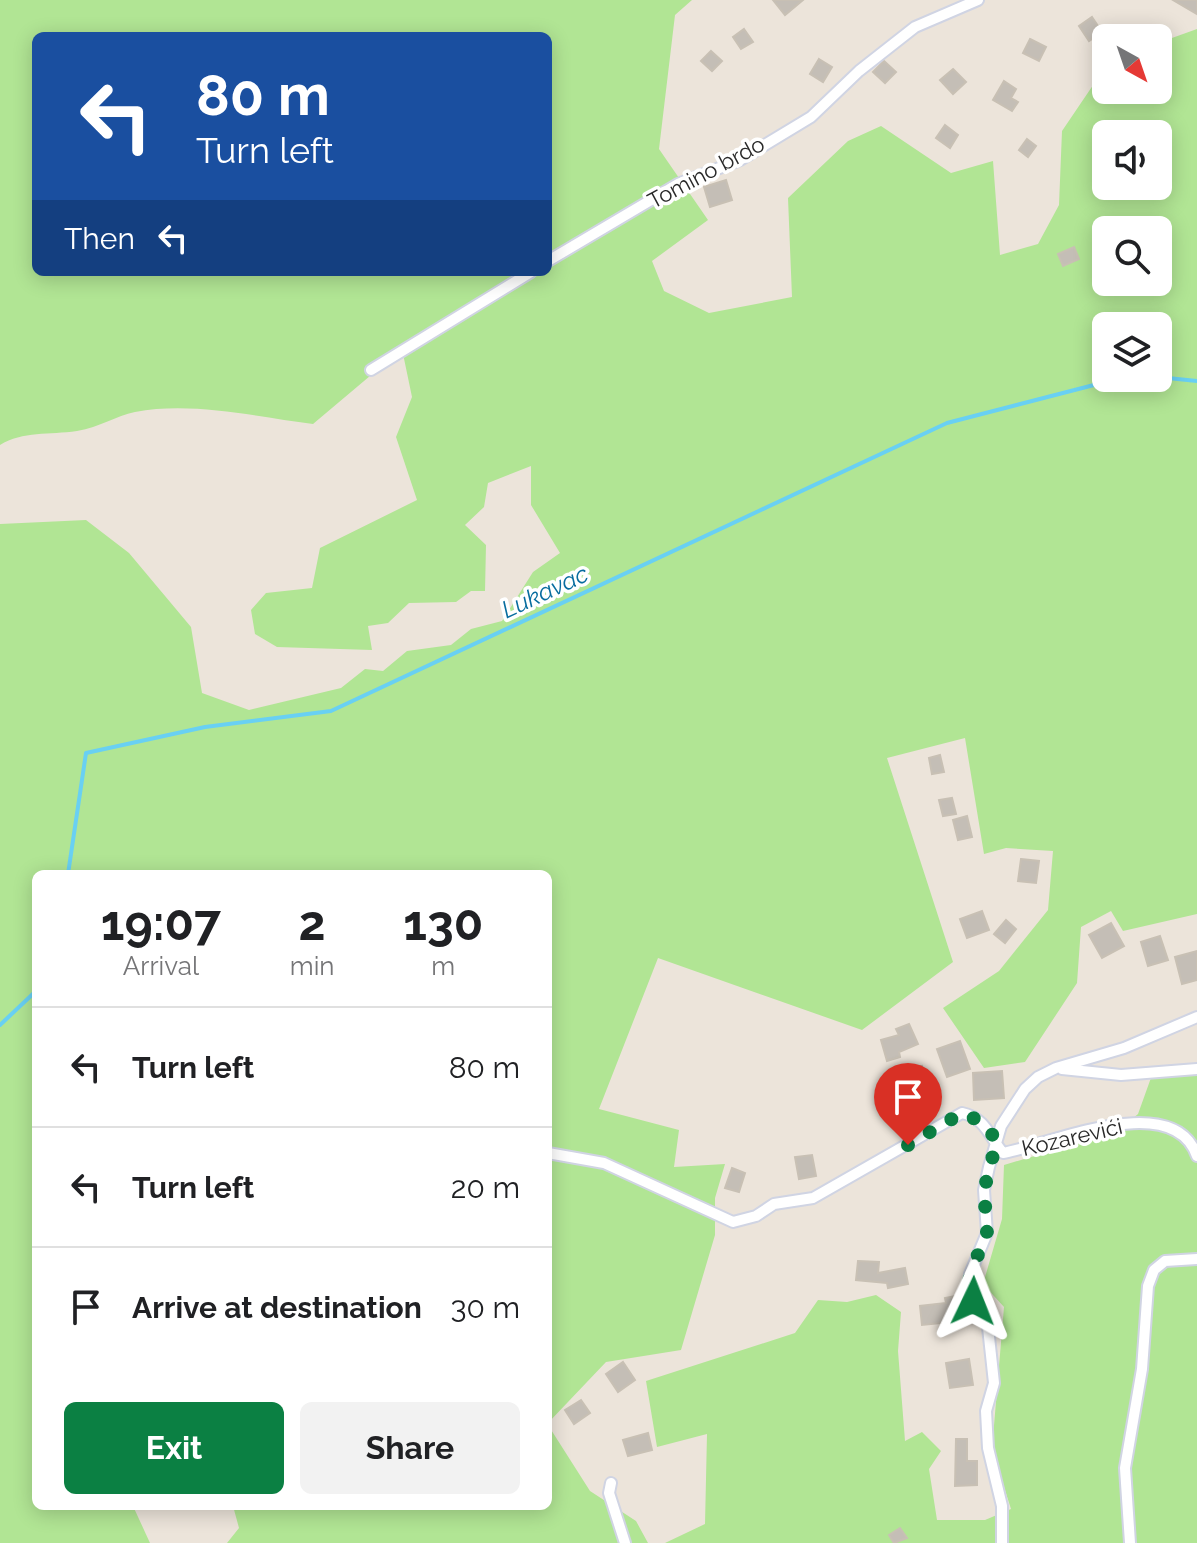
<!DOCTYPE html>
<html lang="en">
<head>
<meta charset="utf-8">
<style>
	:root { --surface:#fff; --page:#f2f2f2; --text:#202124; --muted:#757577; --line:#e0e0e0; --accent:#0b8043 }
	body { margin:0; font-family:Raleway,sans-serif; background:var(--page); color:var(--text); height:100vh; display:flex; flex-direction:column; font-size:30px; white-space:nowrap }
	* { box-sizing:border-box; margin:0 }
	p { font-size:26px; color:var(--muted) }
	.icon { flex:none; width:44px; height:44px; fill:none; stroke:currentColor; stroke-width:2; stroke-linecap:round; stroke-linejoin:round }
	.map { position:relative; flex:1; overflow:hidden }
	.panel { position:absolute; left:32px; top:870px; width:520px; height:640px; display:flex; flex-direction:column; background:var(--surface); border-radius:12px; box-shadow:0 4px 20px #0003 }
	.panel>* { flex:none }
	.top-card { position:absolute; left:32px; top:32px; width:520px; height:244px; border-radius:12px; box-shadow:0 4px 20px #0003; background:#1a4fa0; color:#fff; overflow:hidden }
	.needle { width:52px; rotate:140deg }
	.controls { position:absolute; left:1092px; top:24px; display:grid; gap:16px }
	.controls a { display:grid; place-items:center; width:80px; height:80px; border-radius:12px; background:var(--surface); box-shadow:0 4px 20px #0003; font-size:40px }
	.pin { position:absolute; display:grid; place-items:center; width:68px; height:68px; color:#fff; margin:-82px -34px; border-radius:50% 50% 50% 0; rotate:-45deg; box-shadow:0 0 8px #0007 }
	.pin .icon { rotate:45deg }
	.me { position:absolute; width:88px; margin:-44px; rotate:2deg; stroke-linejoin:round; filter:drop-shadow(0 0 6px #0008) }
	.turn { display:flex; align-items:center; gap:28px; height:168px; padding:0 32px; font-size:36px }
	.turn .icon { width:104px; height:104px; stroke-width:2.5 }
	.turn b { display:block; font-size:56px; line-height:68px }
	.then { display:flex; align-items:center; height:76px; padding:0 32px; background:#0003; gap:16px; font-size:30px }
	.eta { display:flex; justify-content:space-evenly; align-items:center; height:136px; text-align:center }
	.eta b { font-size:48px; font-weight:700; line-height:56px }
	.button { display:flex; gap:16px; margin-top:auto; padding:16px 32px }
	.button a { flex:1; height:92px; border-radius:12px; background:var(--accent); color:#fff; font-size:32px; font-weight:700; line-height:92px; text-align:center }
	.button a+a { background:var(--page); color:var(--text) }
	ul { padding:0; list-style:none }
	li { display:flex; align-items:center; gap:24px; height:120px; padding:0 32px; border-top:2px solid var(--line) }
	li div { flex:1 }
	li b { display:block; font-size:30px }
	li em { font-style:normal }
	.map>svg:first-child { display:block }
	.green { fill:#b1e594; fill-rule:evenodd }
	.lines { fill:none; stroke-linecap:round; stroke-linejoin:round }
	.stream { stroke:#69d0f3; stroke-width:4 }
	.building { fill:#c4beb6; stroke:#c8c0b4; stroke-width:2 }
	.minor-casing { stroke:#d0d4e3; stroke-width:14 }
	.minor { stroke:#fff; stroke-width:10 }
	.route { stroke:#0b8043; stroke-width:14; stroke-dasharray:0 25.2 }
	.labels { text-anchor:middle; stroke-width:7; stroke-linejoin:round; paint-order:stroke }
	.street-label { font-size:22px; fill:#292929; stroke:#fff }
	.water-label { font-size:24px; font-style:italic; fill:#086d9f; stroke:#fff }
</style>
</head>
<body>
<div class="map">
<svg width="1197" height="1543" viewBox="0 0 1197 1543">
	<rect width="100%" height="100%" fill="#ece4da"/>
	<path class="green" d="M0 0H692L675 15 659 149 708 220 652 261 664 291 709 313 792 297 788 198 848 141 881 126 951 173 993 161 1000 255 1038 244 1059 205 1062 131 1106 66V90H1158V43L1197 29V914L1123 931 1111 911 1081 927 1077 983 1025 1062 984 1068 943 1008 999 971 1048 910 1053 851 1006 848 984 854 965 738 887 758 953 962 862 1030 658 958 599 1109 679 1130 674 1167 725 1164 715 1198V1235L681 1350 606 1362 548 1423V874H36V1506H133L150 1543H0V524L86 520 129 553 191 627 202 693 249 710 341 688 365 669 383 671 407 651 451 645 471 629 502 621 533 572 560 553 531 505V466L488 483 484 507 465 525 486 545 485 591H471L456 602 409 603 388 623 368 626 372 650 277 647 255 634 251 610 266 593 312 588 320 548 417 500 396 437 412 397 402 349 313 424C257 417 192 401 135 412 116 416 100 427 77 431 49 435 23 431 0 445ZM36 36H548V272H36ZM1106 134H1158V186H1106ZM1106 230H1158V282H1106ZM1106 326H1158V378H1106Z
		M1197 1072V1543H665L705 1524 707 1434 657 1447 646 1381 795 1333 818 1300 847 1302 876 1295 901 1312 898 1351 905 1441 922 1432 941 1451 929 1469 937 1520H985L1011 1509 992 1449 1004 1307 983 1284 1002 1219 1004 1165 1118 1131 1138 1114 1152 1075Z
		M548 1425 590 1491 636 1521 648 1543H227L239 1528 233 1506 487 1510 488 1506H548Z"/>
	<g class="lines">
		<path class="stream" d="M1158 377 1197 381
			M68 874 86 753 205 727 331 711 947 423 1121 378
			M0 1025 36 991"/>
	</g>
	<path class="building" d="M773 0H803L785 15Z
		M1173 0H1197V14Z
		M1092 17 1102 32 1089 41 1079 26Z
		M744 29 753 42 741 49 733 37Z
		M1030 39 1046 47 1039 61 1023 53Z
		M711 51 722 61 712 71 701 61Z
		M819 59 832 67 823 82 810 74Z
		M884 61 896 72 885 83 873 72Z
		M953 69 966 82 953 94 940 80Z
		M1004 81 1016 89 1011 98 1018 102 1012 111 993 100Z
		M945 125 958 135 950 148 936 138Z
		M1027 139 1036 146 1028 157 1019 150Z
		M726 180 732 200 710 207 704 187Z
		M1074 247 1079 259 1063 266 1058 254Z
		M940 755 944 772 932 774 929 758Z
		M952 798 956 814 943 816 939 800Z
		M967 816 972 837 958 840 953 820Z
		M1021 859 1039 861 1036 883 1018 881Z
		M982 911 989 930 967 938 960 919Z
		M1006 920 1016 929 1005 943 994 934Z
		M1111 923 1124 946 1102 958 1089 935Z
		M1160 936 1168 960 1148 966 1141 942Z
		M1197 951V980L1182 984 1175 957Z
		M909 1024 918 1044 899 1052 900 1057 887 1061 881 1040 899 1035 896 1029Z
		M960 1041 970 1069 947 1077 937 1049Z
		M922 1066 926 1089 901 1094 897 1071Z
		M1002 1071 1004 1098 974 1100 973 1073Z
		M812 1155 816 1176 799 1179 795 1157Z
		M732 1168 745 1173 739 1192 725 1188Z
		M858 1261 879 1262 878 1273 905 1268 908 1284 888 1288 887 1283 856 1280Z
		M960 1295 967 1303 970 1320 922 1325 920 1306 946 1303 945 1298Z
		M969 1359 973 1385 950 1388 946 1363Z
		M623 1362 635 1380 618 1392 606 1374Z
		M581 1400 590 1413 574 1424 565 1410Z
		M648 1433 652 1450 628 1456 623 1440Z
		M956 1439H967V1461H977V1485L955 1486Z
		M900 1528 907 1538 894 1543 889 1535Z"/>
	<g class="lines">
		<g class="minor-casing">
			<path id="minor" d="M548 261 678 184 740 160 811 117 859 71 915 27 978 0
				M371 370 531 272
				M1062 1069 1121 1075 1197 1069
				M548 1153 604 1163 733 1222 756 1216 774 1204 813 1198 962 1113C986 1118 990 1138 1003 1153 1049 1145 1173 1088 1197 1156
				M611 1483 609 1493 625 1543
				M1002 1543V1506L988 1448 986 1411 994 1383 986 1309 968 1293 970 1274 987 1233 984 1190 989 1167 1001 1126 1025 1089 1038 1077 1056 1068 1124 1048 1197 1017
				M1130 1543 1125 1468 1142 1369 1148 1286 1154 1270 1165 1261 1197 1259"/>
		</g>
		<use href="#minor" class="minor"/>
	</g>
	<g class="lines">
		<path class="route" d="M908 1145 962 1113 980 1121 997 1140 984 1190 987 1233 970 1274 968 1293 973 1301"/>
	</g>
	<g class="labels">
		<g class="street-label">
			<text transform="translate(706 172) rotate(-28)" y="8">Tomino brdo</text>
			<text transform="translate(1072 1137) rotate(-13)" y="8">Kozarevići</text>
		</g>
		<g class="water-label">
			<text transform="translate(545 592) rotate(-25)" y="8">Lukavac</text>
		</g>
	</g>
</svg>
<div class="controls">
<a><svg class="needle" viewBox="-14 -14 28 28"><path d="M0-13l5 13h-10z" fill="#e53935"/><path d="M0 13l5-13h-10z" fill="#757577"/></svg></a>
<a><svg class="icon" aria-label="sound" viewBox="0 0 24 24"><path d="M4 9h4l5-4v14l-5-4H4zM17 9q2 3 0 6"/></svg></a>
<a><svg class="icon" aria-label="search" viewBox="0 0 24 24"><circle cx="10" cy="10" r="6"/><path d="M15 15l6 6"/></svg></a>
<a><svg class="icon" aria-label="layers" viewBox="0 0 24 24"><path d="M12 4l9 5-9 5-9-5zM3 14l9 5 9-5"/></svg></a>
</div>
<div class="pin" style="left:908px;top:1145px;background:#d93025"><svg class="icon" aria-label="arrive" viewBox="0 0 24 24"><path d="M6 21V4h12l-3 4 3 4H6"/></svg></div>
<svg class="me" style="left:973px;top:1301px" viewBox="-20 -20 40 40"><path d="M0-17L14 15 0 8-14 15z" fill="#0b8043" stroke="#fff" stroke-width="4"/></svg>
<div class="top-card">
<div class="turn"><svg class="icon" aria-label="left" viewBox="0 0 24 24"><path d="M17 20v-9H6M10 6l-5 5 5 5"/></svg><div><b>80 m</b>Turn left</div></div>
<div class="then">Then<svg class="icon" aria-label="left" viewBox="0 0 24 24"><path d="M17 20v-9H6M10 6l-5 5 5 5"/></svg></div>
</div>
<section class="panel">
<div class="eta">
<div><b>19:07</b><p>Arrival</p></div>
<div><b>2</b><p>min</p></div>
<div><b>130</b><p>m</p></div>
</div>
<ul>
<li><svg class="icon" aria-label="left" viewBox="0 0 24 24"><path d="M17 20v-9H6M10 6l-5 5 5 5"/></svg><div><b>Turn left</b></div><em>80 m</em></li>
<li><svg class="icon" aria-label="left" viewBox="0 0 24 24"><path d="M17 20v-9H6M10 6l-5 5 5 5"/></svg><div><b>Turn left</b></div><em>20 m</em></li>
<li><svg class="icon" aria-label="arrive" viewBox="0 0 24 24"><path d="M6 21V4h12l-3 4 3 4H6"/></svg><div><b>Arrive at destination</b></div><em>30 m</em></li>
</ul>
<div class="button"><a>Exit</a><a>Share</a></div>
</section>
</div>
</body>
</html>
